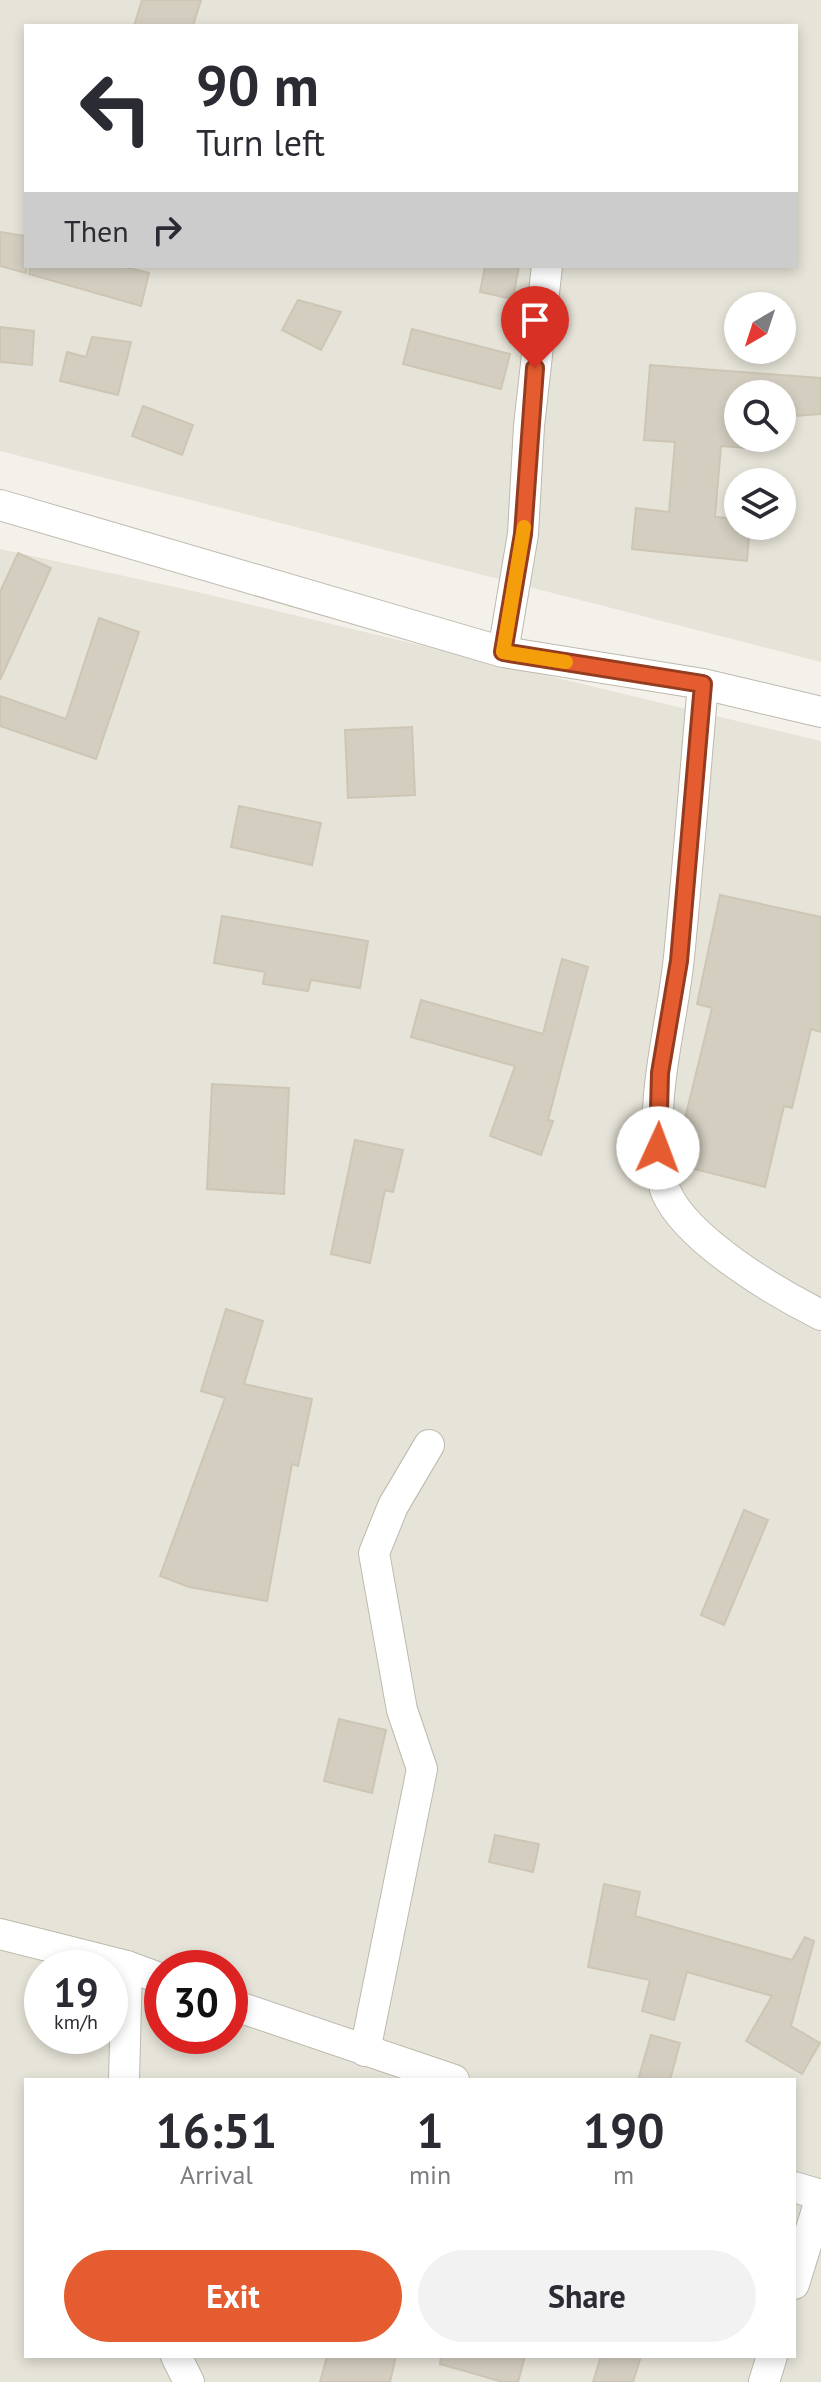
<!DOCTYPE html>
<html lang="en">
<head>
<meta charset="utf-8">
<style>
	:root { --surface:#fff; --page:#f2f2f3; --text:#2b2b33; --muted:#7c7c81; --accent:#e45c2f }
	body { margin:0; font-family:"PT Sans",sans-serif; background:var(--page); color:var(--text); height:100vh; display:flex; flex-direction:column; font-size:30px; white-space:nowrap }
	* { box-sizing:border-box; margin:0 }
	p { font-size:26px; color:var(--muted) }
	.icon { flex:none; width:44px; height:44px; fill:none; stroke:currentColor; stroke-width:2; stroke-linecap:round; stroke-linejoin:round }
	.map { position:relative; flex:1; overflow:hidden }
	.details { position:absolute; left:24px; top:2078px; width:772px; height:280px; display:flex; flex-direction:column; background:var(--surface); border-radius:0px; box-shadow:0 4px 12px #0003 }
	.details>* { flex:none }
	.top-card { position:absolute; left:24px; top:24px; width:774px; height:244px; border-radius:0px; box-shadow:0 4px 12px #0003; background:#fff; color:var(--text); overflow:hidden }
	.needle { width:52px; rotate:219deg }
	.controls { position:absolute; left:724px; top:292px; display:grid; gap:16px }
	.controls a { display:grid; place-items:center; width:72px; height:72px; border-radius:50%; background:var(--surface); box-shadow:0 4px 12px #0003; font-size:40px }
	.speed { position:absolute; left:24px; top:1950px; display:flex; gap:16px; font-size:40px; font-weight:700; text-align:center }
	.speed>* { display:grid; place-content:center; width:104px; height:104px; border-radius:50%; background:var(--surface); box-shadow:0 4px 12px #0003; line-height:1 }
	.speed small { font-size:20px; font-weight:400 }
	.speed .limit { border:12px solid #d22; background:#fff; color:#111 }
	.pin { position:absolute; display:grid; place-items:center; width:68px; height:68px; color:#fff; margin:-82px -34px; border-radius:50% 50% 50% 0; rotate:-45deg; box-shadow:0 0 8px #0007 }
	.pin .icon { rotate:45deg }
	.me { position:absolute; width:88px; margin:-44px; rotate:2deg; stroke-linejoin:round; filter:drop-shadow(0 0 6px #0008) }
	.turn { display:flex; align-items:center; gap:28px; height:168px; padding:0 40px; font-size:36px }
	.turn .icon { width:104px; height:104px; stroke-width:2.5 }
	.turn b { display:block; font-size:56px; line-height:68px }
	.then { display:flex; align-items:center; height:76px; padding:0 40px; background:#0003; gap:16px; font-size:30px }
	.eta { display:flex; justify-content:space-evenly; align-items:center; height:136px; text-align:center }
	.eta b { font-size:48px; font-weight:800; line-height:56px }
	.action { display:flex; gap:16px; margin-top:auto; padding:16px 40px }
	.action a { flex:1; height:92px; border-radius:48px; background:var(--accent); color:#fff; font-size:32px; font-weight:800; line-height:92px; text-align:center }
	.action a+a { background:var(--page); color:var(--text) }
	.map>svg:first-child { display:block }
	.residential { fill:#e6e3d8; fill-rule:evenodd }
	.building { fill:#d3cec0; stroke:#cdc6b4; stroke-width:2 }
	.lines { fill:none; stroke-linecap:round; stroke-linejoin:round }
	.minor-casing { stroke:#bdb9ad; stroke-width:32 }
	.minor { stroke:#fff; stroke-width:30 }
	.route-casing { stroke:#943c1f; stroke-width:20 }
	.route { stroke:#e45c2f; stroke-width:14 }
	.slow { stroke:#f59e0b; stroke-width:14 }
</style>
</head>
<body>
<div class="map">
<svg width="821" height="2382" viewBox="0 0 821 2382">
	<rect width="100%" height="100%" fill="#f3f1e9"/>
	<path class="residential" d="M0 0H821V662L0 451ZM26 26H796V266H26ZM738 306H782V350H738ZM738 394H782V438H738ZM738 482H782V526H738Z
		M0 549 193 591 821 741V2382H0ZM42 1968H110V2036H42ZM162 1968H230V2036H162ZM26 2080H794V2356H26Z"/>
	<path class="building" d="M142 0H201L193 26H134Z
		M0 232 26 236V273L0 266Z
		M30 266H121L149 273 141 306 29 274Z
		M485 266H519L513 299 480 292Z
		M298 300 341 312 321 350 282 330Z
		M0 327 34 331 32 365 0 362Z
		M412 329 510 354 501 389 403 364Z
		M92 337 131 342 118 395 60 381 67 352 86 357Z
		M650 365 821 378V414L782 417V394H738V438H762L761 449 721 446 715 517 738 519V526H750L747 561 632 549 636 508 669 512 675 442 644 440Z
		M143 406 193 425 182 455 132 436Z
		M18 553 51 568 0 680V592Z
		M99 618 139 632 96 759 0 726V696L66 719Z
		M412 727 415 795 348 798 345 730Z
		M239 806 321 823 312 865 231 847Z
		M720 895 821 917V1032L811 1029 792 1108 784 1106 765 1187 679 1165 677 1151 712 1008 697 1004Z
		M222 916 368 941 360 988 311 980 308 991 263 984 265 972 214 963Z
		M562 959 588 967 548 1120 553 1121 541 1155 490 1136 515 1066 411 1037 421 1000 543 1034Z
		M212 1084 289 1088 284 1194 207 1189Z
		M355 1140 403 1150 393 1192 385 1190 370 1263 331 1254Z
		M226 1309 263 1321 244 1384 312 1399 298 1466 292 1464 267 1601 189 1587 160 1576 225 1398 201 1391Z
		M744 1510 768 1520 724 1625 701 1615Z
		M339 1719 386 1730 372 1793 324 1781Z
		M495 1835 539 1844 533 1872 489 1862Z
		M604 1884 640 1892 635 1916 792 1960 805 1937 814 1941 791 2026 820 2043 802 2074 746 2041 772 1996 687 1972 674 2020 642 2011 650 1980 588 1967Z
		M651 2035 680 2043 670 2080H638Z
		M327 2356H396L390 2382H320Z
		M441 2356H525L518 2382H503L440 2364Z
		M601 2356H641L633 2382H593Z"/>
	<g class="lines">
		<g class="minor-casing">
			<path id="minor" d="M0 505 503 652 703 684 821 712
				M503 652 523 534 529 426 547 266
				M703 684C695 775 688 866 679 957 672 1027 649 1097 661 1168 663 1175 663 1185 666 1192 687 1240 775 1292 821 1315
				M0 1934 127 1966 162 1979
				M230 2004 454 2080
				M365 2051 422 1769 402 1710 374 1553 393 1506 429 1445
				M124 2080 127 1966
				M794 2187 821 2195
				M794 2284 821 2197
				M176 2356 189 2382
				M764 2382 772 2356"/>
		</g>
		<use href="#minor" class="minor"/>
	</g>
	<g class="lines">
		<g class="route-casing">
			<path id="route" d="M535 368 523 534 503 652 703 684 679 961 660 1073 658 1148"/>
		</g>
		<use href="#route" class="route"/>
		<path class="slow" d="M524 527 503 652 566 662"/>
	</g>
</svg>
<div class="controls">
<a><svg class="needle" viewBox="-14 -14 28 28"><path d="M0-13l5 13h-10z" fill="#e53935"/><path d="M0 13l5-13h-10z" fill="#7c7c81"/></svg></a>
<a><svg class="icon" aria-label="search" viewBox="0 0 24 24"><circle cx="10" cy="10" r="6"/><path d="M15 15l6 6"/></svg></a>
<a><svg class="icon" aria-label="layers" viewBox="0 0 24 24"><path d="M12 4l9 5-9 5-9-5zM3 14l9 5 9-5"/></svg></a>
</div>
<div class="speed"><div>19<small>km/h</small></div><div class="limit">30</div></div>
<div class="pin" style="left:535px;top:368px;background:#d93025"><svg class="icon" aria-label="arrive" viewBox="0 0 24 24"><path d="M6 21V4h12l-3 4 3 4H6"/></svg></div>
<svg class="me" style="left:658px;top:1148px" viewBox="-20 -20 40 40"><circle r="19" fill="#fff"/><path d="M0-13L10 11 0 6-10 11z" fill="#e45c2f"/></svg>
<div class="top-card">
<div class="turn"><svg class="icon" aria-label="left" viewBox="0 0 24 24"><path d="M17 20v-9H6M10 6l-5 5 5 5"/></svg><div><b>90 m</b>Turn left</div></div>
<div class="then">Then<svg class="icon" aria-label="right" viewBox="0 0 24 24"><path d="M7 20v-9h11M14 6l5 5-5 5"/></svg></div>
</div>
<section class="details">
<div class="eta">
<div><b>16:51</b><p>Arrival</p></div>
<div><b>1</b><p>min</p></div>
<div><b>190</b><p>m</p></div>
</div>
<div class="action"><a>Exit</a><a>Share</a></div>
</section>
</div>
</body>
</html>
